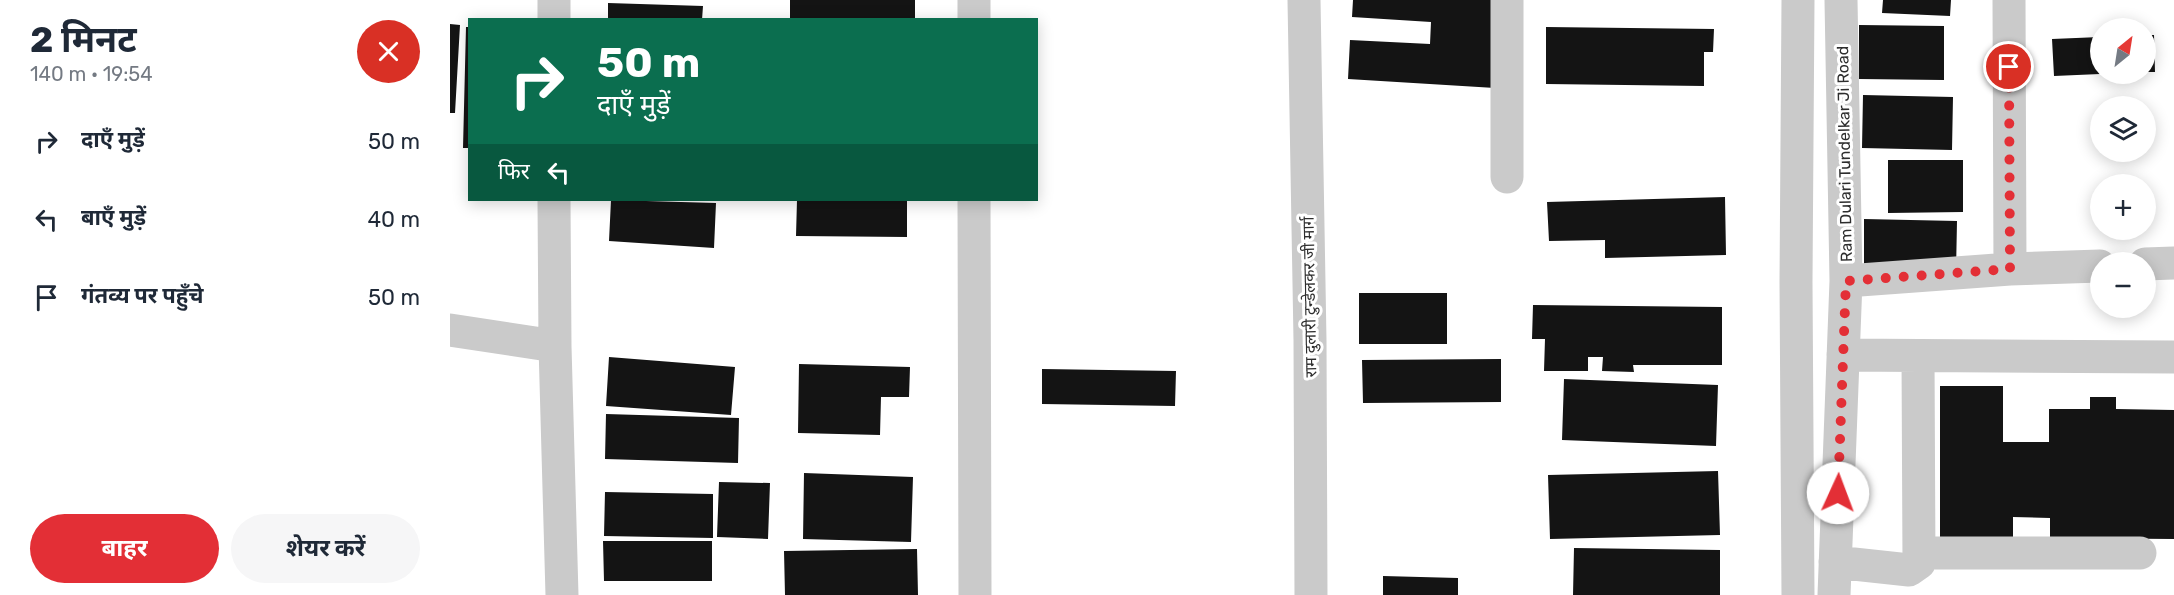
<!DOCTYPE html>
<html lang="hi">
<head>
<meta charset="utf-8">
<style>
	:root { --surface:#fff; --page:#f6f6f7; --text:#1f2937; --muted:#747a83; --accent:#e32f36 }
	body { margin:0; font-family:Rubik,"Noto Sans Devanagari",sans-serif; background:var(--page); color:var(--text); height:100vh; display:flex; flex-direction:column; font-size:22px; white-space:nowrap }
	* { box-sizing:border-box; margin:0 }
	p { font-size:20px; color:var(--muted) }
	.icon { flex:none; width:33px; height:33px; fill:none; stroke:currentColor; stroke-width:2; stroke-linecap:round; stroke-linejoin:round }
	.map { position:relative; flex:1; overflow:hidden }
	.details { display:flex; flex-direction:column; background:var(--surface); width:450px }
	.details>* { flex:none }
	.banner { position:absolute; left:18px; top:18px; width:570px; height:183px; border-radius:0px; box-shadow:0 3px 15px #0003; background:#0b6e4f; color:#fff; overflow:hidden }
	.needle { width:39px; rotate:30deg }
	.fabs { position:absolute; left:1640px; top:18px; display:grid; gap:12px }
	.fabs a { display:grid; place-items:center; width:66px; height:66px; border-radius:50%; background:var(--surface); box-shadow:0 3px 15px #0003; font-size:30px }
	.pin { position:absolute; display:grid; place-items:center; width:51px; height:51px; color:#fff; margin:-26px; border:3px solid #fff; border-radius:50%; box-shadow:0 2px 6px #0007 }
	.me { position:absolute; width:66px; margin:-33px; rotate:2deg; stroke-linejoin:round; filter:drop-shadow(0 0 4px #0008) }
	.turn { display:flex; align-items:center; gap:21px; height:126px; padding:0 30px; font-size:27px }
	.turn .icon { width:78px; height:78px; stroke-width:2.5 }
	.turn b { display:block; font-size:42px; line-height:51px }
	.then { display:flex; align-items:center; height:57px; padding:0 30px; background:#0003; gap:12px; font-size:22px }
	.round { display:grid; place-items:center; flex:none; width:63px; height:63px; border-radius:32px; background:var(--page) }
	.head { display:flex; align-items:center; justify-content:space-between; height:102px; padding:0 30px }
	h1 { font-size:36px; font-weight:700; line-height:45px }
	.cta { display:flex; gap:12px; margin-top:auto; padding:12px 30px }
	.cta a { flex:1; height:69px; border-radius:36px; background:var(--accent); color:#fff; font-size:24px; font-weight:700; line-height:69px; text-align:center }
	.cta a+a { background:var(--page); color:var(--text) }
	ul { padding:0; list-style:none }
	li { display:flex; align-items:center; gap:18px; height:78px; padding:0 30px }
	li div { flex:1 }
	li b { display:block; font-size:22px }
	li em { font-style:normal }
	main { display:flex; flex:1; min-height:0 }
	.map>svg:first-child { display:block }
	.building { fill:#141414 }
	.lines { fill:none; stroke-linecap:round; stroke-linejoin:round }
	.minor { stroke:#cacaca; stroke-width:33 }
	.route { stroke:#e32f36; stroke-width:10; stroke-dasharray:0 18 }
	.labels { text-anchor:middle; stroke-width:6; stroke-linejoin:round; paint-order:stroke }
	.street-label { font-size:16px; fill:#2d2d2d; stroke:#fff }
</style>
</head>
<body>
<main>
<section class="details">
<div class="head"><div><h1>2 मिनट</h1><p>140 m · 19:54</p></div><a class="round" style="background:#d93025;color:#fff"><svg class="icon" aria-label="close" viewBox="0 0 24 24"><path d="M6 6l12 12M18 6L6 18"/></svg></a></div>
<ul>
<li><svg class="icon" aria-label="right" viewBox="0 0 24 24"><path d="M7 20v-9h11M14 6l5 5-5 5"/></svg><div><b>दाएँ मुड़ें</b></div><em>50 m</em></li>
<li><svg class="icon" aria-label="left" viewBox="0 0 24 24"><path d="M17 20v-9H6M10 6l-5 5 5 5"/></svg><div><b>बाएँ मुड़ें</b></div><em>40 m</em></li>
<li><svg class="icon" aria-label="arrive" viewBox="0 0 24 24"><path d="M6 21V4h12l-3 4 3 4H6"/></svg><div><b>गंतव्य पर पहुँचे</b></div><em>50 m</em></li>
</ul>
<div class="cta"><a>बाहर</a><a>शेयर करें</a></div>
</section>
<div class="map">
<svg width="1724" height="595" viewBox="0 0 1724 595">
	<rect width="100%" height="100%" fill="#fff"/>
	<path class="building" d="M340 0H465V20H340Z
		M903 0H1050L1045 88 898 79 900 40 980 44 981 22 902 17Z
		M1433 0H1501L1500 16 1432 13Z
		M158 3 253 6 252 20H158Z
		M0 24 10 25 5 113H0Z
		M1409 25 1494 26V80L1409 79Z
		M16 27H20V148H13Z
		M1096 27 1264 29 1263 52H1254V86L1096 84Z
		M1695 35H1704L1705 72H1695Z
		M1650 37V74L1604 76 1602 39Z
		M1413 95 1503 97 1502 150 1412 148Z
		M1438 160H1513V212L1438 213Z
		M1275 197 1276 255 1155 258V240L1099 241 1097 202Z
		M161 200 266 203 264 248 159 241Z
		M347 200H457V237L346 236Z
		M1414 219 1507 221 1506 273 1414 271Z
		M909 293H997V344H909Z
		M1083 305 1272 307V365H1183L1184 372 1152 371 1153 357H1138V371H1094L1095 339H1082Z
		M159 357 285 367 281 415 156 406Z
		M1051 359V402L913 403 912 360Z
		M349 364 460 367 459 397H431L430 435 348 433Z
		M592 369 726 371 725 406 592 404Z
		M1114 379 1268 385 1266 446 1112 440Z
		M1490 386H1553V442H1599V409H1640V397H1666V409L1724 410V539L1600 538V518L1563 517V549L1490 548Z
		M156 414 289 418 288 463 155 459Z
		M1268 471 1270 535 1100 539 1098 475Z
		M354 473 463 477 461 542 353 539Z
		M269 482 320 483 318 539 267 537Z
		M155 492 263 494V538L154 536Z
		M153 541H262V581H154Z
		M1124 548 1270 550V595H1123Z
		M467 549 468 595H335L334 551Z
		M933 576 1008 578V595H933Z"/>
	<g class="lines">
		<path class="minor" d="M104 0V20
			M524 0V20
			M854 0 860 340 861 595
			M1559 0 1560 269
			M1057 177V0
			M104 200 105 346 112 595
			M524 200 525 595
			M1695 264 1724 263
			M1396 281 1560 269 1650 266
			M0 330 105 346
			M1393 355 1724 357
			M1469 553H1690
			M1385 562 1459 570 1469 563 1468 356
			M1348 595 1346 282 1348 0
			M1384 595 1396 281 1391 0"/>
	</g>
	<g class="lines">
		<path class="route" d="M1388 493 1396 281 1560 269 1559 67"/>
	</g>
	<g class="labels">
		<g class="street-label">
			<text transform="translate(1394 154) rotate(-91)" y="6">Ram Dulari Tundelkar Ji Road</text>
			<text transform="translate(859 297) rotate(-91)" y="6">राम दुलारी टुन्डेलकर जी मार्ग</text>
		</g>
	</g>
</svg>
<div class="fabs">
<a><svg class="needle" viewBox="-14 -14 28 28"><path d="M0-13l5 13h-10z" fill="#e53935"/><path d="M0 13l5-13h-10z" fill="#747a83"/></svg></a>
<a><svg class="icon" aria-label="layers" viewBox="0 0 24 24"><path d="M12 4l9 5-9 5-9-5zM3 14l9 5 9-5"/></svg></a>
<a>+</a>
<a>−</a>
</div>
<div class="pin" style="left:1559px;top:67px;background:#d93025"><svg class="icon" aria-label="arrive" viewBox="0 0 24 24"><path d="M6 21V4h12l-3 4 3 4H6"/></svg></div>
<svg class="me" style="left:1388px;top:493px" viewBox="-20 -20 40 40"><circle r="19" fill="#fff"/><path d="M0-13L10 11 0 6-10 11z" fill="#e32f36"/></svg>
<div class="banner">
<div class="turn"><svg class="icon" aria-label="right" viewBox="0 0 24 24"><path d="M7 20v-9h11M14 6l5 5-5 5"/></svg><div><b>50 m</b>दाएँ मुड़ें</div></div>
<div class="then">फिर<svg class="icon" aria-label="left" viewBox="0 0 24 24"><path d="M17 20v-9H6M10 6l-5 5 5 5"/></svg></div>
</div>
</div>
</main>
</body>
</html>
